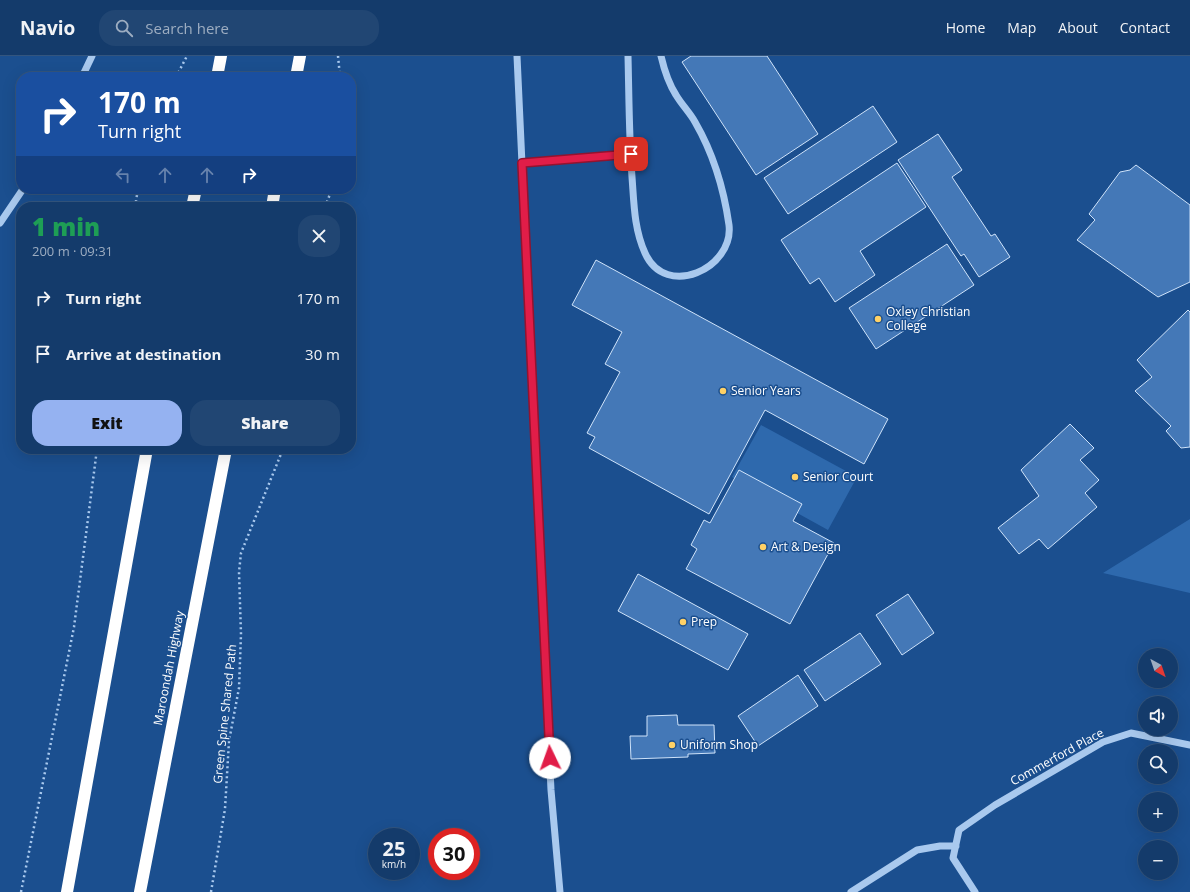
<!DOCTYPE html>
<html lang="en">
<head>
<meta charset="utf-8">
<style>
	:root { --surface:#143b6b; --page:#214673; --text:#f1f3f6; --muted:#9dadc1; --line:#33557e; --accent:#95b2f1 }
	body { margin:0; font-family:"Open Sans",sans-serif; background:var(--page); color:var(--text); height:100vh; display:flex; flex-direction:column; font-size:15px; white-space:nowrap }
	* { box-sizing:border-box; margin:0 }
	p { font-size:13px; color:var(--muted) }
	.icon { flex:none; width:22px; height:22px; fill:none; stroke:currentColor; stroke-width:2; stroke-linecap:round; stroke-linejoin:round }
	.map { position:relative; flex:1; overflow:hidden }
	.panel { position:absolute; left:16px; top:146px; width:340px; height:252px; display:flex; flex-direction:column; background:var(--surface); border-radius:16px; box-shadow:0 4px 16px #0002,0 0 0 1px var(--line) }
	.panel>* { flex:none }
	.hud { position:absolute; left:16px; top:16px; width:340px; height:122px; border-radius:16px; box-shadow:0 4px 16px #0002,0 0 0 1px var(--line); background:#1a4fa0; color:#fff; overflow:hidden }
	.needle { width:26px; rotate:140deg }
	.controls { position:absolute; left:1138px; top:592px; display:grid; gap:8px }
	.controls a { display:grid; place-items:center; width:40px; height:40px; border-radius:50%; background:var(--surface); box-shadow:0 4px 16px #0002,0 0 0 1px var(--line); font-size:20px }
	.speed { position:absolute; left:368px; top:772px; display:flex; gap:8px; font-size:20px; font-weight:700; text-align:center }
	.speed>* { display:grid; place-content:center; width:52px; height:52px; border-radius:50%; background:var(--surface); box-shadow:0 4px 16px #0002,0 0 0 1px var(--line); line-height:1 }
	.speed small { font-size:10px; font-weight:400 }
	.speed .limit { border:6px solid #d22; background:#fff; color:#111 }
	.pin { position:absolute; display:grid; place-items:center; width:34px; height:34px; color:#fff; margin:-17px; border-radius:8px; box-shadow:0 2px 6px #0006 }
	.me { position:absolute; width:44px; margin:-22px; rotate:357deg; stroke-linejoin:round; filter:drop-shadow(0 0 3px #0008) }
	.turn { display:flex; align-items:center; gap:14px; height:84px; padding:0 16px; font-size:18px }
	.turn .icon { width:52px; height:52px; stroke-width:2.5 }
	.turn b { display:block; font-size:28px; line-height:34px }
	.lanes { display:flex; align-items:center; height:38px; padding:0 16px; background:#0003; justify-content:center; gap:20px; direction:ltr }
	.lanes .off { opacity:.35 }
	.round { display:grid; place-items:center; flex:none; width:42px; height:42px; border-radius:16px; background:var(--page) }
	.head { display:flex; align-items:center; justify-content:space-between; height:68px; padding:0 16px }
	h1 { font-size:24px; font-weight:800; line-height:30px; color:#1e9e55 }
	.cta { display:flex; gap:8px; margin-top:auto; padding:8px 16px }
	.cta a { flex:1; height:46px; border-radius:16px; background:var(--accent); color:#111; font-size:16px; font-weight:800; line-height:46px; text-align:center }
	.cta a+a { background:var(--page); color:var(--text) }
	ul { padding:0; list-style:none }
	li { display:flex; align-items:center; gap:12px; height:56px; padding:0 16px }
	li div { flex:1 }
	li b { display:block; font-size:15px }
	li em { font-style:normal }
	header { display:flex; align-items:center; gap:24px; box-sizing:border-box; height:56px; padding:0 20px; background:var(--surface); border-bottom:1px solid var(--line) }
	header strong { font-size:19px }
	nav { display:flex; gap:22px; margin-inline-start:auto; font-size:14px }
	.search { width:280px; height:36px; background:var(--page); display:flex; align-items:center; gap:10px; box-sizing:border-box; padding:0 14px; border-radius:16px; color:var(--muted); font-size:15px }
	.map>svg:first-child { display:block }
	.green { fill:#2e69ad }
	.building { fill:#4478b7; stroke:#cfe3fa }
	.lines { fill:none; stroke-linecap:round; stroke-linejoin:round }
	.path { stroke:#a9c9ee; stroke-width:2.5; stroke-dasharray:2 3; stroke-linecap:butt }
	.minor { stroke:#a9c9ee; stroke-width:7 }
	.highway { stroke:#fff; stroke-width:12 }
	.route-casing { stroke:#92132f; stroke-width:10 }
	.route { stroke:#e11d48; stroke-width:7 }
	.poi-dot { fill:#ffd166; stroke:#1b4f8f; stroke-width:1.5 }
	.labels { text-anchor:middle; stroke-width:3; stroke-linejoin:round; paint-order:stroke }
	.poi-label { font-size:12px; fill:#fff; stroke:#1b4f8f; text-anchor:start }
	.street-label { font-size:12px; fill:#fff; stroke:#1b4f8f }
</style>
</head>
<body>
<header>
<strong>Navio</strong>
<div class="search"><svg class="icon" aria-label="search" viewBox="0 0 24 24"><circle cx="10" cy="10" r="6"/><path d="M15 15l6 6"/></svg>Search here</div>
<nav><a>Home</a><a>Map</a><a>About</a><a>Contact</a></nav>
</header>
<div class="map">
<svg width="1190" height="836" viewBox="0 0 1190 836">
	<rect width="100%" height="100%" fill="#1b4f8f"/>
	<path class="green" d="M761 369 857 421 828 474 732 421Z
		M1190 463V537L1103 517Z"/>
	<path class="building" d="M691 0H767L818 78 756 119 682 6Z
		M873 50 897 86 788 158 764 122Z
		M938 78 962 114 952 121 991 180 995 178 1010 201 979 221 964 198 961 200 898 104Z
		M897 107 926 151 860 195 875 219 835 246 819 222 810 228 781 184Z
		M1136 109 1190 149V226L1158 241 1077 184 1095 164 1089 158 1120 116 1130 114Z
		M947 188 974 229 876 293 849 252Z
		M596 204 888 363 864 408 765 354 709 458 589 392 595 381 587 377 620 316 605 308 622 276 572 249Z
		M1188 254 1190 256V391L1181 392 1166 375 1171 370 1135 335 1152 321 1137 304Z
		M1070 368 1094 392 1080 404 1099 424 1085 437 1097 451 1048 493 1039 483 1019 498 998 472 1039 440 1021 414Z
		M739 414 802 448 793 465 834 487 790 568 686 513 697 493 691 489 704 464 710 467Z
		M638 518 748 578 728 614 618 555Z
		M908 538 934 577 902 599 876 559Z
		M860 577 881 608 825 645 804 614Z
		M798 619 818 650 758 690 738 660Z
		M677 659 678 669H714L715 697 688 698V701L631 703 630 680H647V660Z"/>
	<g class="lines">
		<path class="path" d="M338 0 340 21
			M176 21 187 0
			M135 151 138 133
			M325 151 332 133
			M21 836 74 571 97 393
			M211 836 225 753 229 685 239 632 241 578 239 516 241 497 283 393"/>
		<path class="minor" d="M517 0 551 734 560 836
			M628 0C629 40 629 81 632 121 634 147 634 173 645 197 666 244 734 212 729 169 724 134 713 97 695 66 690 57 682 49 676 39 669 28 664 13 661 0
			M82 21 92 0
			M522 107 631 98
			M0 167 23 133
			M851 836 917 794 940 790H956
			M975 836 953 802 959 774 995 749 1103 686 1131 677 1190 689"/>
		<path class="highway" d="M217 21 221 0
			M296 21 300 0
			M192 151 196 133
			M272 151 275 133
			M67 836 147 393
			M140 836 226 393"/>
	</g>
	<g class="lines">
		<g class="route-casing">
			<path id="route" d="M550 702 522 107 631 98"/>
		</g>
		<use href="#route" class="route"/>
	</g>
	<g class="poi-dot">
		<circle cx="878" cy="263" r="4"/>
		<circle cx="723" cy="335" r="4"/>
		<circle cx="795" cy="421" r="4"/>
		<circle cx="763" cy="491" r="4"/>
		<circle cx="683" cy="566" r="4"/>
		<circle cx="672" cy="689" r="4"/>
	</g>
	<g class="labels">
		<g class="poi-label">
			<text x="886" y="260">Oxley Christian<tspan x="886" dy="14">College</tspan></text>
			<text x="731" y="339">Senior Years</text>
			<text x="803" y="425">Senior Court</text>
			<text x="771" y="495">Art &amp; Design</text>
			<text x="691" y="570">Prep</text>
			<text x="680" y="693">Uniform Shop</text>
		</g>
		<g class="street-label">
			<text transform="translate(169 612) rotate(-79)" y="4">Maroondah Highway</text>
			<text transform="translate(225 658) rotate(-84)" y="4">Green Spine Shared Path</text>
			<text transform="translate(1057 701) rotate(-29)" y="4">Commerford Place</text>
		</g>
	</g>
</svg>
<div class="controls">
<a><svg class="needle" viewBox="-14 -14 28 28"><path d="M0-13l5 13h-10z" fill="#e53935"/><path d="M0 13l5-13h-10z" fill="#9dadc1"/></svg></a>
<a><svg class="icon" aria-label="sound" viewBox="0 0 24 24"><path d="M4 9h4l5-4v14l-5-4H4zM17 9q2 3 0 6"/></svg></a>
<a><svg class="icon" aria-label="search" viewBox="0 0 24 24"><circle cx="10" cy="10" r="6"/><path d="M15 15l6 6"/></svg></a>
<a>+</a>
<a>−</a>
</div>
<div class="speed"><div>25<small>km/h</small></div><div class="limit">30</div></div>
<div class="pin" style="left:631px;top:98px;background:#d93025"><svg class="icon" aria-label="arrive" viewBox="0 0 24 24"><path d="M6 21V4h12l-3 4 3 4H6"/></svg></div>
<svg class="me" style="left:550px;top:702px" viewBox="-20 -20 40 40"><circle r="19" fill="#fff"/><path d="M0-13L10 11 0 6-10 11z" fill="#e11d48"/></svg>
<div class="hud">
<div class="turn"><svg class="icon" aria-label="right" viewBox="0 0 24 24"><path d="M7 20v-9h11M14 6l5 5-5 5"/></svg><div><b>170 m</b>Turn right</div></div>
<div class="lanes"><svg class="icon off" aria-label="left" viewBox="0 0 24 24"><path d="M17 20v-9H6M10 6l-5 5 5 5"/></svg><svg class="icon off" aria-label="ahead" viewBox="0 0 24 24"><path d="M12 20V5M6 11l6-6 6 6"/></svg><svg class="icon off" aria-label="ahead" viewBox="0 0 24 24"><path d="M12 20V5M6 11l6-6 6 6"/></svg><svg class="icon" aria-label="right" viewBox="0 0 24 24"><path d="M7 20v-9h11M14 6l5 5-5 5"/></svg></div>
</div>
<section class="panel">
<div class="head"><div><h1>1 min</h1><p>200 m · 09:31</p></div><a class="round"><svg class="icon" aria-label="close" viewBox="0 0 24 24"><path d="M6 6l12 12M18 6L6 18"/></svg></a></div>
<ul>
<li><svg class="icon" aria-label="right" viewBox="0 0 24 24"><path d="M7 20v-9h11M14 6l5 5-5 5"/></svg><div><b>Turn right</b></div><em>170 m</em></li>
<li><svg class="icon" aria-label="arrive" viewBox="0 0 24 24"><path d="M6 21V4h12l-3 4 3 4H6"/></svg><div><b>Arrive at destination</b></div><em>30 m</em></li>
</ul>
<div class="cta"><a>Exit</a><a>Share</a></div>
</section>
</div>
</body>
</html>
